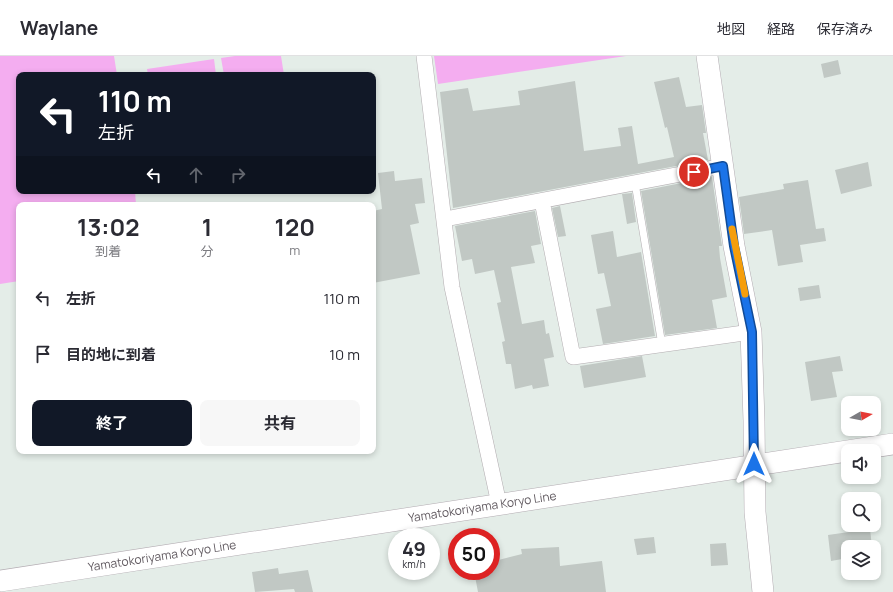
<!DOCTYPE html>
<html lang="ja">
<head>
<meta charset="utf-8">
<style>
	:root { --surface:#fff; --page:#f7f7f7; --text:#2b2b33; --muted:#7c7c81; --line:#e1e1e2; --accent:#111827 }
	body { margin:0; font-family:Manrope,"Noto Sans JP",sans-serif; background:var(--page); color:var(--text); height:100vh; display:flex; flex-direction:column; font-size:15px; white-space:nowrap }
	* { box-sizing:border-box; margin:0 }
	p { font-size:13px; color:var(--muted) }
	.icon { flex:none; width:22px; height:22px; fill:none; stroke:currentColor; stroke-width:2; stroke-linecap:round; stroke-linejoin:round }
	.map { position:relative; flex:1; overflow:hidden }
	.panel { position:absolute; left:16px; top:146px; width:360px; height:252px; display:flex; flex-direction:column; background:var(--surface); border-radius:8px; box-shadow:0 2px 6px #0003 }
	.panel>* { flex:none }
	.banner { position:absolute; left:16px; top:16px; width:360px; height:122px; border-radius:8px; box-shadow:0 2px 6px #0003; background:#111827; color:#fff; overflow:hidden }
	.needle { width:26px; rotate:81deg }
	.buttons { position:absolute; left:841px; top:340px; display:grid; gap:8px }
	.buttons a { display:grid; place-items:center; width:40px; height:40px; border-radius:8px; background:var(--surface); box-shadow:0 2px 6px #0003; font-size:20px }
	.speed { position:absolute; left:388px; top:472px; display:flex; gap:8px; font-size:20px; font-weight:700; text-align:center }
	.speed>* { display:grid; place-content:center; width:52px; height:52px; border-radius:50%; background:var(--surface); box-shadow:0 2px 6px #0003; line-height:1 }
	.speed small { font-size:10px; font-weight:400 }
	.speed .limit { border:6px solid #d22; background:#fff; color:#111 }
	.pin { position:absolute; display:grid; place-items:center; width:34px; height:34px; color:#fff; margin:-17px; border:2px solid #fff; border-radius:50%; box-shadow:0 1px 4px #0007 }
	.me { position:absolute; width:44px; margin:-22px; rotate:0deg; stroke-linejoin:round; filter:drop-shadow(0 0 3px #0008) }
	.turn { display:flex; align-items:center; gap:14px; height:84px; padding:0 16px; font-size:18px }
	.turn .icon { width:52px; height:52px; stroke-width:2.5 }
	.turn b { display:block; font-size:28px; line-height:34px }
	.lanes { display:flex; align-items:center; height:38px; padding:0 16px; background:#0003; justify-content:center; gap:20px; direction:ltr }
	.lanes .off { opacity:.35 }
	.eta { display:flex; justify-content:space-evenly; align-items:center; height:68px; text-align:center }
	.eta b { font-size:24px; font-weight:700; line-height:28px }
	.button { display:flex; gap:8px; margin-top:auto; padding:8px 16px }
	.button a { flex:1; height:46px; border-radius:8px; background:var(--accent); color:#fff; font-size:16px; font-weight:700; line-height:46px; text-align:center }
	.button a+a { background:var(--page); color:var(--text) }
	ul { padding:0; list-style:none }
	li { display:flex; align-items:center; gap:12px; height:56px; padding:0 16px }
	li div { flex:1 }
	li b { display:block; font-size:15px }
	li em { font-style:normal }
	header { display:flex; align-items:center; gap:24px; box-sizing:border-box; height:56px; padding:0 20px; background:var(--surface); border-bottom:1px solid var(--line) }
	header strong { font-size:19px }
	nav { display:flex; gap:22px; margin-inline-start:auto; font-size:14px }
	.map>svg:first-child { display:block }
	.water { fill:#f4adf0 }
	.building { fill:#c1c8c4 }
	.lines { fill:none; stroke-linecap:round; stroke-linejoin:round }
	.service-casing { stroke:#b3adb1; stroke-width:8 }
	.minor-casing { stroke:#b3adb1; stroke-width:16 }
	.secondary-casing { stroke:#b3acb2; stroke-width:22 }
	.service { stroke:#fff; stroke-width:7 }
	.minor { stroke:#fff; stroke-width:15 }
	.secondary { stroke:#fff; stroke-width:21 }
	.route-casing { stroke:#114b97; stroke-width:10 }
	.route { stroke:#1a73e8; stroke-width:7 }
	.slow { stroke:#f59e0b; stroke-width:7 }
	.labels { text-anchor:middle; stroke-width:3; stroke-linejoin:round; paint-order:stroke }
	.street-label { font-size:12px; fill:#635c62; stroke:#fff }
</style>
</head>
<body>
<header>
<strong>Waylane</strong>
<nav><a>地図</a><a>経路</a><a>保存済み</a></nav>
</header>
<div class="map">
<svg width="893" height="536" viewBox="0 0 893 536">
	<rect width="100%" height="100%" fill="#e4ede8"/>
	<path class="water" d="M0 0H114L117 19H19V135H135L136 149H19V225L0 228Z
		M235 0H281L284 19H224L221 2Z
		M434 0H626L438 28Z
		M214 3 216 19H148L147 13Z"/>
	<path class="building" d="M838 4 841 18 824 22 821 8Z
		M679 21 686 51 702 49 706 77H703L708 104 453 152 440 36 468 32 473 55 520 49 518 35 575 25 584 95 621 90 618 72 632 70 638 108 674 101 667 71 665 72 654 26Z
		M868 106 872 130 841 138 835 114Z
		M394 115 395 125 422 122 425 147 415 148 419 167 410 169 420 218 373 227V155L382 153 378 117Z
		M712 121 722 190H719L720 202 727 241 712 244 717 272 665 279 641 135Z
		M808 124 816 173 824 172 826 185 800 189 803 206 778 210 772 174 744 178 739 141 784 133 783 128Z
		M632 137 636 166 627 168 622 138Z
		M560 150 566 180 558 181 552 152Z
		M535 155 541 188 531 190 535 207 511 211 522 268 544 264 546 278 549 277 554 301 544 303 549 330 533 333 532 329 515 333 511 308H506L502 286 505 285 497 247 501 246 494 214 475 218 472 203 462 205 455 170Z
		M613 175 617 201 641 196 655 280 603 288 596 253 611 250 604 217 598 218 591 179Z
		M819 229 821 242 800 245 798 232Z
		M642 300 646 321 584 332 580 310Z
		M840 300 843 315 832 316 837 341 811 345 805 306Z
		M870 473 872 491H848V502L831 505 828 479Z
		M654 481 656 497 637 499 634 483Z
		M726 487 728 509 711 510 710 488Z
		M559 491 560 510 602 505 606 536H478L474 515H491V506L522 498 521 493Z
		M278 512 279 518 308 514 313 536H295L294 533 255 536 252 516Z"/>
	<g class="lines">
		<g class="service-casing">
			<path id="service" d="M635 127 662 289"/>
		</g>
		<g class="minor-casing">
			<path id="minor" d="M424 0 452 231 499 448
				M542 145 573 301 751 276
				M445 163 723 110"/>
		</g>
		<g class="secondary-casing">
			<g id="secondary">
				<path d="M707 0 734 190 751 276 754 365 755 456 763 536"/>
				<path id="s1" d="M0 525 893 388"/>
			</g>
		</g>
		<use href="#service" class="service"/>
		<use href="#minor" class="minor"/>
		<use href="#secondary" class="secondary"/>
	</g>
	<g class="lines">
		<g class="route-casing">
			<path id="route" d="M694 116 723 110 734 190 752 276 754 408"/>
		</g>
		<use href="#route" class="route"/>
		<path class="slow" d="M732 173 745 238"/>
	</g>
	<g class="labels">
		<g class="street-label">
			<text dy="4" stroke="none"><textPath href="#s1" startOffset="488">Yamatokoriyama Koryo Line</textPath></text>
			<text dy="4" stroke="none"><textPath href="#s1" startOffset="164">Yamatokoriyama Koryo Line</textPath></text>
		</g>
	</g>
</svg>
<div class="buttons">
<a><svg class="needle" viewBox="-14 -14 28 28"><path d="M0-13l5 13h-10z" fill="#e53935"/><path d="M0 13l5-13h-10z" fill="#7c7c81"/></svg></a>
<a><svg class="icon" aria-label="sound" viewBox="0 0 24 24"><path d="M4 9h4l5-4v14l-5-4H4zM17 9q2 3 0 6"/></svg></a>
<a><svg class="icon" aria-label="search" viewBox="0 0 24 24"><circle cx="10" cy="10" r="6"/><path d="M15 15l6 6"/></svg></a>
<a><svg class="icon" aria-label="layers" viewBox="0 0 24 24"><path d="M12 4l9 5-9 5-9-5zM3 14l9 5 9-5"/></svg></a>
</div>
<div class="speed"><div>49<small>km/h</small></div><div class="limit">50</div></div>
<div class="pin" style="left:694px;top:116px;background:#d93025"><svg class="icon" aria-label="arrive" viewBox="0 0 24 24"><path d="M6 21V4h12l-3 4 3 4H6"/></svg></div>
<svg class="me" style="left:754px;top:408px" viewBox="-20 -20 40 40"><path d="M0-17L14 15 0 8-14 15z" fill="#1a73e8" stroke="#fff" stroke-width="4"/></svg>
<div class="banner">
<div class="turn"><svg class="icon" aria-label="left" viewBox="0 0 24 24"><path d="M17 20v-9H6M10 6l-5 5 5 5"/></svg><div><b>110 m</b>左折</div></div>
<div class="lanes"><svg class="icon" aria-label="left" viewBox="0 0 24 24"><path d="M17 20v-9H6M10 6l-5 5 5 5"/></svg><svg class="icon off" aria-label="ahead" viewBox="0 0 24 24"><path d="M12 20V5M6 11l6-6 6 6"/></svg><svg class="icon off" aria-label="right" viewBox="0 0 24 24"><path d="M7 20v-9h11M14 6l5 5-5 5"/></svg></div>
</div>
<section class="panel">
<div class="eta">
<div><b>13:02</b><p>到着</p></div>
<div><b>1</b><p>分</p></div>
<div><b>120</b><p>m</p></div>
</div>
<ul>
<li><svg class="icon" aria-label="left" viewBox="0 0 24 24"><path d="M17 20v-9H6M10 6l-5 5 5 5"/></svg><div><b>左折</b></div><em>110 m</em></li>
<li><svg class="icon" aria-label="arrive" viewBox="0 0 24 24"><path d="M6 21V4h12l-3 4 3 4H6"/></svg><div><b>目的地に到着</b></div><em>10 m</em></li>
</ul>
<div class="button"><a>終了</a><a>共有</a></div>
</section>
</div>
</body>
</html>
